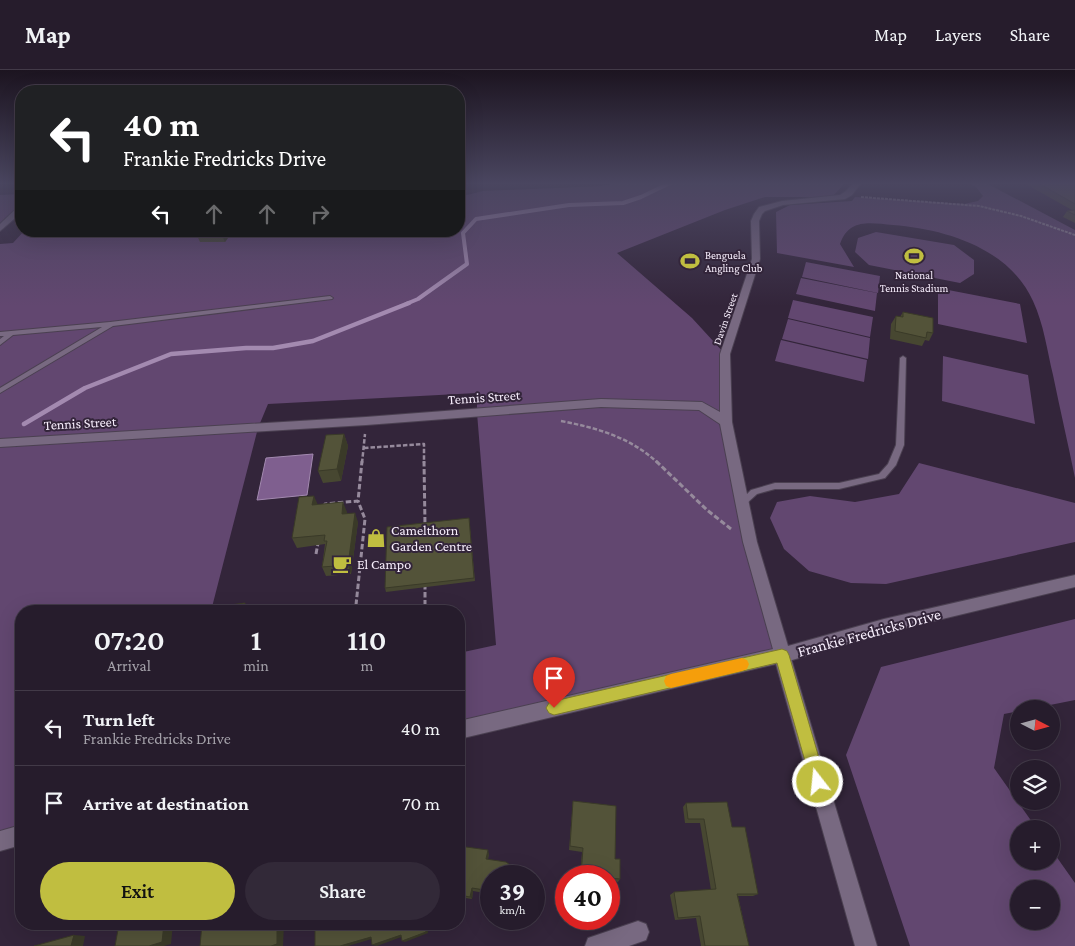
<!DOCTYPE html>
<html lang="en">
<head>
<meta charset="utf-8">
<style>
	:root { --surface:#261c2c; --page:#322938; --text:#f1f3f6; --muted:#a4a1a9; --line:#423a48; --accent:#c0be40 }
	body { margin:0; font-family:"Crimson Pro",serif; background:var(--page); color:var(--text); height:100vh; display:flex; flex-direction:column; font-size:19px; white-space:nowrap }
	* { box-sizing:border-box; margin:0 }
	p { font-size:16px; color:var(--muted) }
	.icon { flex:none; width:28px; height:28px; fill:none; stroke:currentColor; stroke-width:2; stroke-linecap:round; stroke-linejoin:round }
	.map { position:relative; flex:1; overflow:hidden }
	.details { position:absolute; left:15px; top:535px; width:450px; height:325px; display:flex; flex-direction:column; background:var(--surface); border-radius:20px; box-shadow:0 5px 20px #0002,0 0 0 1px var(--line) }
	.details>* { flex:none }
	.hud { position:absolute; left:15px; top:15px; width:450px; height:152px; border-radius:20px; box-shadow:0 5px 20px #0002,0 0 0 1px var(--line); background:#202124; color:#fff; overflow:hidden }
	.needle { width:32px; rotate:96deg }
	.buttons { position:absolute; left:1010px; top:630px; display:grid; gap:10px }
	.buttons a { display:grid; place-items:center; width:50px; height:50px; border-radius:50%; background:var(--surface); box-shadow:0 5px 20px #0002,0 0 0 1px var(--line); font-size:25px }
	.speed { position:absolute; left:480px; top:795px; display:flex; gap:10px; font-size:25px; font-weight:700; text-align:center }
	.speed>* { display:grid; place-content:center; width:65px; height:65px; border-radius:50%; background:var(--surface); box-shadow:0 5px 20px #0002,0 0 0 1px var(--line); line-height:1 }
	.speed small { font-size:12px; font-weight:400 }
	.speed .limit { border:8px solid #d22; background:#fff; color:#111 }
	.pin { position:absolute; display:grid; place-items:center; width:42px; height:42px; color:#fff; margin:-51px -21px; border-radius:50% 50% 50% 0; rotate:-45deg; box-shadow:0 0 5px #0007 }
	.pin .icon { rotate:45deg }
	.me { position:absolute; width:55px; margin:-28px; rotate:344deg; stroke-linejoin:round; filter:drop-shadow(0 0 4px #0008) }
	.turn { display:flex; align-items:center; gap:18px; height:105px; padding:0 25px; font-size:22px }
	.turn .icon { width:65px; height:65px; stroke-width:2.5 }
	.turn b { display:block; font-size:35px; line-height:42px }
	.lanes { display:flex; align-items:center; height:48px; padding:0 25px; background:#0003; justify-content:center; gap:25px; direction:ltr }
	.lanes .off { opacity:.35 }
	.eta { display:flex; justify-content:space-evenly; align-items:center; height:85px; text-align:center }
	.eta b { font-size:30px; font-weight:600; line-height:35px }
	.primary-button { display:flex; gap:10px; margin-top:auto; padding:10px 25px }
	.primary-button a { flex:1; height:58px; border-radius:30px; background:var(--accent); color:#111; font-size:20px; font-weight:600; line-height:58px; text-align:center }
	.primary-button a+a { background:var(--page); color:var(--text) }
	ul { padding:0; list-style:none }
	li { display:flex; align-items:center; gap:15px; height:75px; padding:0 25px; border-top:1px solid var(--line) }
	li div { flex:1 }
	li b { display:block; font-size:19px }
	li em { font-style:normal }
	header { display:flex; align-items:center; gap:30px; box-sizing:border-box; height:70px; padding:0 25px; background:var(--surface); border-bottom:1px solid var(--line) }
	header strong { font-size:24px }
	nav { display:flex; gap:28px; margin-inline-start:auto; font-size:18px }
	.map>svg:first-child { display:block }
	.green { fill:#624770; fill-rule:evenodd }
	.water { fill:#7f5f8f; stroke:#a38ab0 }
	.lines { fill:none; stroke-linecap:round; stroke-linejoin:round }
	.stream-far1 { stroke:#a38ab0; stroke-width:4 }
	.stream { stroke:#a38ab0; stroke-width:4.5 }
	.service-casing { stroke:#4b4051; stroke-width:2 }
	.minor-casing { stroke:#4b4051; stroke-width:2 }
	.tertiary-casing { stroke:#4b4051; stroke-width:2 }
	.path-far2 { stroke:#968a9c; stroke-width:2; stroke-dasharray:3 1; stroke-linecap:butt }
	.path-far1 { stroke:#968a9c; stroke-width:2.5; stroke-dasharray:4.5 2; stroke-linecap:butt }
	.path { stroke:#968a9c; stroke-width:3; stroke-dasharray:5.5 2.5; stroke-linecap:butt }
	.service { fill:#786981; fill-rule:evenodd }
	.minor { fill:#786981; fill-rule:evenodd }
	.tertiary { fill:#786981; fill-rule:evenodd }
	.wall { fill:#474731 }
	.shaded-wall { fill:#3a3a28 }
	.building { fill:#535339; stroke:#3a3a28 }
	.route { fill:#c0be40; stroke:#7d7c2a }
	.slow { fill:#f59e0b }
	.labels { text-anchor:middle; stroke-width:4; stroke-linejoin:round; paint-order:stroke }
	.far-poi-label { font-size:11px; fill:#f8effd; stroke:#33253a; text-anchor:start }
	.far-street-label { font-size:11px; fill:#f8effd; stroke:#33253a }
	.street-label { font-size:14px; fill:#f8effd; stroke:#33253a }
	.poi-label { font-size:14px; fill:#f8effd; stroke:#33253a; text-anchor:start }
	.near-street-label { font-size:16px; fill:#f8effd; stroke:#33253a }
</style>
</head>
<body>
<header>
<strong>Map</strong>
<nav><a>Map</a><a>Layers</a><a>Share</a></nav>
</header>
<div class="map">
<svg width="1075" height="876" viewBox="0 0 1075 876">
	<rect width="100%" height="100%" fill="#33253a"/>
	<path class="green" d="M617 113H845L833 126 825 127H765L725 140 617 183 692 248 725 284 726 352 782 585 459 660V583L496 575 477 343V323L268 334 258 358 211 541H21V761L0 766V174L13 173 24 161H459V127L483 121 602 116Z
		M969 113H986L1075 160V408C1068 374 1060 339 1053 305 1047 280 1044 255 1033 231 1010 179 946 159 893 155 870 153 849 148 840 174L854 197 777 183 776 142 790 135 852 131 855 127 964 134 978 131 983 126 976 117Z
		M21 124V134L0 155V125Z
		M876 162 954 175 974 190V204L960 213 869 195 855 182 858 168Z
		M806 192 880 206 878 223 802 207Z
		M801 208 877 223 875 241 796 224Z
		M938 218 1020 234 1027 273 938 254Z
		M793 230 873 247 870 267 788 248Z
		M788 249 870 268 868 289 782 269Z
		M781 270 867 290 864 312 775 291Z
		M943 286 1028 305 1035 354 942 331Z
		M919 393 1075 433V472L886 514 851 513 809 501 784 479 770 448 777 432 810 426 855 432 899 424Z
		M1075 549V630L1030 639H1019V641L1004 644 994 698 1037 759H1019V791H1051V779L1075 813V876H910L846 685 881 597ZM1019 819H1051V851H1019Z"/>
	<path class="water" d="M313 384 307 425 257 430 266 388Z"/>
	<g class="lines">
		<path class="stream-far1" d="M406 234 418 229 467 194 463 163 476 149 569 135 623 133 641 127 670 113"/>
		<path class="stream" d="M24 354 85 318 171 284 246 278H273L313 271 409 233"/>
		<g class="service-casing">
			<path id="service" d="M330 226 333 228 332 229 113 256 0 323V318L102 257 13 265 0 275V269L4 266H0V262L110 252Z
				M903 286 906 288 904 375 896 395 885 408 839 419H775L757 424 746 434H740L739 432 751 420 775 413H839L879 404 888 394 896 375 900 288Z"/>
		</g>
		<g class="minor-casing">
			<path id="minor" d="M853 113H861L852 125 845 129 783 135 765 141 762 144 759 151 760 189 730 284 732 352 757 472 788 576 884 549 1075 505V517L884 563 782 593 776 590 743 472 720 354 699 340 601 337 366 355 0 377V369L366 347 601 329 702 332 720 342V284L752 189 751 151 754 144 759 137 782 131 840 125 846 121Z
				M18 137H21V143L0 161V154Z
				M638 851 646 854 649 862 646 870 629 876H585L588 868Z"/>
		</g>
		<g class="tertiary-casing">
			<path id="tertiary" d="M782 577 788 580 790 585 877 876H855L776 594 459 669V651Z
				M21 755V775L0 781V761Z"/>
		</g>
		<path class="path-far2" d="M861 127 979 136 1021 146 1075 165"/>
		<path class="path-far1" d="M561 351C597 358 630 367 658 393
			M364 378 424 374V393
			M362 393 365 364"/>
		<path class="path" d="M424 391 425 455
			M656 391 707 440 731 459
			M324 437 325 434 358 431 362 391
			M316 484 318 473
			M425 514V541
			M356 535 365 449 358 431"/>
		<use href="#service" class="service"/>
		<use href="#minor" class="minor"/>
		<use href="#tertiary" class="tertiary"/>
	</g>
	<path class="wall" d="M1024 113H1075V145L1072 140Z
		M1067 141 1075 145V153L1063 147Z
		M195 161H233L225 172H200Z
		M903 242 933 263 929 271 925 270 922 276 890 269 891 254 896 246 900 247Z
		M344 364 348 376 341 411 323 413 318 401Z
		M318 434 347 442 346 444 358 452 351 504 326 506 322 497 325 474 297 478 292 468Z
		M469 448 475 511 386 522 385 518Z
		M573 731 615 789 620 809 618 812 609 811V806H580L582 782 569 780Z
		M686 733 732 757 758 824 753 826H738L749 876H701L696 848 675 850 670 825 674 822 711 820 700 753H685L683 737Z
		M459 776 489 784 488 789 491 806V824L473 821 472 829 459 827Z"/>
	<path class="shaded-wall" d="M220 161H233L225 172Z
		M344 364 348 376 341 411 337 399Z
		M314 426 318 435H312Z
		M343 432 347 442 345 454 342 444Z
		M355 443 358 452 351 504 348 495Z
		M245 533 247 537 246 541H243Z
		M488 780 489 784 487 792 486 789Z
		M472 818 473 821 472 829 470 827Z
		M164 854H173L171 874 164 876H149Z
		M277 854H284L283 876H271Z
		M425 854H427L428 863 405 872 402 871Z
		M74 865 85 866 83 876H71Z
		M401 865 404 866 377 876 372 875Z
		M371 867 375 868 348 876H340Z"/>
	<path class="building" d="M1038 113H1075V134Z
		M1075 140V145L1067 141Z
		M903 242 933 248V263L927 262 926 268 895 261 896 246 903 247Z
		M344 364 337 399 318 401 326 365Z
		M314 426 312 435 343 432 342 444 355 443 348 495 322 497 327 471H324L325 465 292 468 299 427Z
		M469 448 474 508 385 518 387 457Z
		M245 533 243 541H214L215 537Z
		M573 731 616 736 615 789H620V809L609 808V806H594L581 805 583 778 570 776Z
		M727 732 732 757H745L758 824H737L749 876H705L700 846 678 848 674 822 716 819 704 749H688L686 733Z
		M459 776 488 780 486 789 506 792 526 806H491V821L472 818 470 827 459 825Z
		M119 854H164L162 872 149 876H115Z
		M202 854H277V874L271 876H200Z
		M315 854H425L426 862 402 871 401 865 372 875 371 867 340 876H315Z
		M74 865 71 876H34Z"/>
	<linearGradient id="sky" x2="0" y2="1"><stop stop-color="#1c1420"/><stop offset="0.48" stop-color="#4a4660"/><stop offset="1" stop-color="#4a4660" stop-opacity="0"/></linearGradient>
	<rect width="1075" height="236" fill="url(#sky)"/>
	<path class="route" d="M782 579 787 581 789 585 826 712 824 718 818 720 813 718 811 712 777 593 554 645 549 643 546 638 549 633 554 631Z"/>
	<path class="slow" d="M742 588 747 590 749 594 747 599 742 601 671 618 666 616 664 611 666 606 671 604Z"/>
	<defs>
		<g id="stadium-bare" transform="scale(1.5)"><path d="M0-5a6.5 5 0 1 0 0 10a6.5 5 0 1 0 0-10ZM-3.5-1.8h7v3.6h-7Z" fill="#c0be40" stroke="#33253a" stroke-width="2.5" paint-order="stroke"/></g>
		<g id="shop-bare" transform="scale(1.5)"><path d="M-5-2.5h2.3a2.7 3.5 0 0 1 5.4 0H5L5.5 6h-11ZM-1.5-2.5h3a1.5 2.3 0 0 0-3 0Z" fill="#c0be40" stroke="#33253a" stroke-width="2.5" paint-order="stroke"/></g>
		<g id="cafe-bare" transform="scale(1.5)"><path d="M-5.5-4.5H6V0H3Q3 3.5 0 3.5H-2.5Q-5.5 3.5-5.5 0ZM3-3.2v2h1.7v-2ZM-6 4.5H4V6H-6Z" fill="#c0be40" stroke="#33253a" stroke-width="2.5" paint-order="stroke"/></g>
	</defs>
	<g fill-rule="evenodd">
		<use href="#stadium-bare" x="914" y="186"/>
		<use href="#stadium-bare" x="690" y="191"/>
		<use href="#shop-bare" x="376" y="468"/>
		<use href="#cafe-bare" x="342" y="494"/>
	</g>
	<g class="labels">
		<g class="far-poi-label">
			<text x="705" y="189">Benguela<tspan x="705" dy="13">Angling Club</tspan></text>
			<text x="914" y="209" text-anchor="middle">National<tspan x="914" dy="13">Tennis Stadium</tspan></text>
		</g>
		<g class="far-street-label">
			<text transform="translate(725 249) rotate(-71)" y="4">Davin Street</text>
		</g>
		<g class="street-label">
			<text transform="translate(484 327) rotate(-4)" y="5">Tennis Street</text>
			<text transform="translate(80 353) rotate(-3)" y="5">Tennis Street</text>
		</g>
		<g class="poi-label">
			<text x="391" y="465">Camelthorn<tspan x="391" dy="16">Garden Centre</tspan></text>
			<text x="357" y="499">El Campo</text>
		</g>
		<g class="near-street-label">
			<text transform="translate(869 562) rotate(-15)" y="6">Frankie Fredricks Drive</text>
		</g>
	</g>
</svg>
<div class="buttons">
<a><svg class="needle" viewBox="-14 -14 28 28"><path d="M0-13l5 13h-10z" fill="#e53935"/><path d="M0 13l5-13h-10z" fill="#a4a1a9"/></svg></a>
<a><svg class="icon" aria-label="layers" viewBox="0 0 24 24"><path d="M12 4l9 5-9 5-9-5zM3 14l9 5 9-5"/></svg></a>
<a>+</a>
<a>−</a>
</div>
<div class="speed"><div>39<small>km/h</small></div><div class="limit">40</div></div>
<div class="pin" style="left:554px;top:638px;background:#d93025"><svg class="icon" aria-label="arrive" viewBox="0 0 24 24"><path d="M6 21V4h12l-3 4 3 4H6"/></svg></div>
<svg class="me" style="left:818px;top:712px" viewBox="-20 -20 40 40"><circle r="17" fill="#c0be40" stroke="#fff" stroke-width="3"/><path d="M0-11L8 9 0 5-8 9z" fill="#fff"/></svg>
<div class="hud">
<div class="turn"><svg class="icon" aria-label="left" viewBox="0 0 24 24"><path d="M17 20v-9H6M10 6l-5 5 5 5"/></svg><div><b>40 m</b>Frankie Fredricks Drive</div></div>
<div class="lanes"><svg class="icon" aria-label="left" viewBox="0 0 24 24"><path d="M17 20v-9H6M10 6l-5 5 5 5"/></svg><svg class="icon off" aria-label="ahead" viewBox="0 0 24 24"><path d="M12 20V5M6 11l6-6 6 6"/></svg><svg class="icon off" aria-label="ahead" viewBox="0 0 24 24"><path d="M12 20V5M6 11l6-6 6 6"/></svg><svg class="icon off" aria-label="right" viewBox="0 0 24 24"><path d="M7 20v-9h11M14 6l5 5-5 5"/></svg></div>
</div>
<section class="details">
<div class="eta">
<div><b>07:20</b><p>Arrival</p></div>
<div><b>1</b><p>min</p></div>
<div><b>110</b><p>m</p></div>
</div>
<ul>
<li><svg class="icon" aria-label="left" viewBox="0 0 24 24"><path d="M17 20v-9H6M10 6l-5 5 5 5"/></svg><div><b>Turn left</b><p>Frankie Fredricks Drive</p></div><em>40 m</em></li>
<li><svg class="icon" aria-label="arrive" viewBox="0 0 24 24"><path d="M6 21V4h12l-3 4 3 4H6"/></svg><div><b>Arrive at destination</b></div><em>70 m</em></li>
</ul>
<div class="primary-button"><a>Exit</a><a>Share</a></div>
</section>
</div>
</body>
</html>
